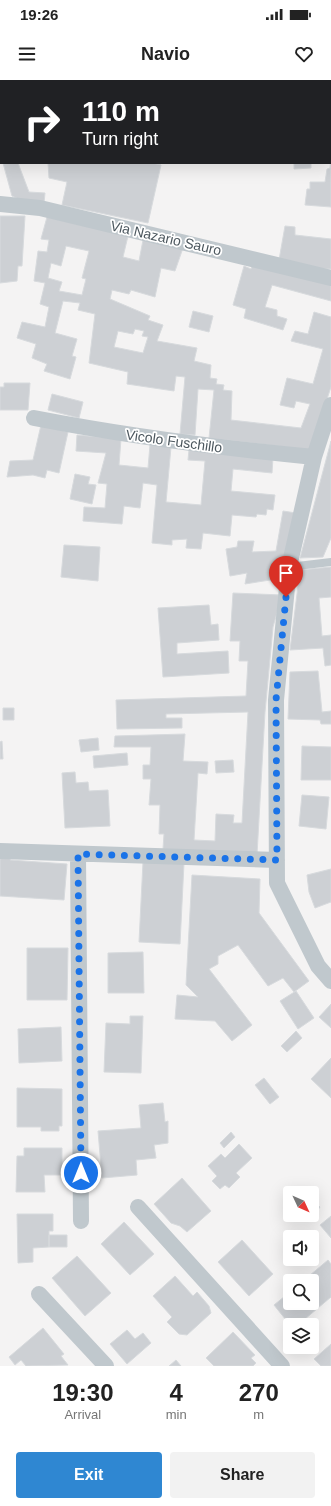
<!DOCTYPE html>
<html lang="en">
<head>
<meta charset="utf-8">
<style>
	:root { --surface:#fff; --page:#f2f2f2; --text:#222; --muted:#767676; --accent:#2f87d2 }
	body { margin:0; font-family:Helvetica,sans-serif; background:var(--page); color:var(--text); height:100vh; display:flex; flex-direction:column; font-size:15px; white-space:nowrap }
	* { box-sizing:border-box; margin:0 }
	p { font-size:13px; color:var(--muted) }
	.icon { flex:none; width:22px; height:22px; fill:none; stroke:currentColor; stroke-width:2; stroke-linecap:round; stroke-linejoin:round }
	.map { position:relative; height:1286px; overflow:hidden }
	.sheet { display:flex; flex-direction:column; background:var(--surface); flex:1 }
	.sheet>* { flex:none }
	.guide { position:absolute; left:0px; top:0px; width:331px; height:84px; box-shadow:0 4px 16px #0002; background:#202124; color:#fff; overflow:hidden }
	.needle { width:26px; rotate:134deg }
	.tools { position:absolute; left:283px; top:1106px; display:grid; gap:8px }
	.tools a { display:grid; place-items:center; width:36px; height:36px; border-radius:4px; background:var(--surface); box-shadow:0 4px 16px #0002; font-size:20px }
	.pin { position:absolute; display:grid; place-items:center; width:34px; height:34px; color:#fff; margin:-41px -17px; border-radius:50% 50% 50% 0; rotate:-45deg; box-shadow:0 0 4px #0007 }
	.pin .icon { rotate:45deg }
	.me { position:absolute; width:44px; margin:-22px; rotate:0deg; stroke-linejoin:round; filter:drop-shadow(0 0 3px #0008) }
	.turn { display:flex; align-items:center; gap:14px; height:84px; padding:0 16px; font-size:18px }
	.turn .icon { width:52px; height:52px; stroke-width:2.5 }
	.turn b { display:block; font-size:28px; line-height:34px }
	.eta { display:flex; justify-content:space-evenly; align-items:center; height:68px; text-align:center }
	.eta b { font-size:24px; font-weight:700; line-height:28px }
	.button { display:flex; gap:8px; margin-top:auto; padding:8px 16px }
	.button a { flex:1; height:46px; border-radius:4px; background:var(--accent); color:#fff; font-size:16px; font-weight:700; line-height:46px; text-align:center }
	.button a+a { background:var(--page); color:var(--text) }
	.status { display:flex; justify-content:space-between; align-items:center; height:28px; padding:0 20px; background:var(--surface); direction:ltr }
	.status svg { height:11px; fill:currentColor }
	header { display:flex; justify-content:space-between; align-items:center; height:52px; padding:0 16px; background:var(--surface); font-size:18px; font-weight:700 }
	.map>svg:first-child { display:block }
	.building { fill:#cdd0d4; stroke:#d7dadd; fill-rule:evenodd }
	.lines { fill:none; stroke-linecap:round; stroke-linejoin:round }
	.lane { stroke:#c0c8cd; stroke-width:8 }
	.street { stroke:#c0c8cd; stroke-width:16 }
	.route { stroke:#1a73e8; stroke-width:7; stroke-dasharray:0 12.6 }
	.labels { text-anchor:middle; stroke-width:3.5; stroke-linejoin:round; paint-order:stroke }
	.street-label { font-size:14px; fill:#4c575e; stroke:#fff }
</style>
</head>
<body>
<div class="status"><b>19:26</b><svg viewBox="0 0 49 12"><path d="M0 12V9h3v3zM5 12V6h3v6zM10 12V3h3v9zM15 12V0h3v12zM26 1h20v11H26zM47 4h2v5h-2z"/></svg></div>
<header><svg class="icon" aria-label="menu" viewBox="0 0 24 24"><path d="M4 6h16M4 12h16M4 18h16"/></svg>Navio<svg class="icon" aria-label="heart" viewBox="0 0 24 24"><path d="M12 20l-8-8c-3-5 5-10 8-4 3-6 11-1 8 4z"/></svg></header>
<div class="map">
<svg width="331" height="1286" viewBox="0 0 331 1286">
	<rect width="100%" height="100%" fill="#f4f3f3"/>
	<path class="building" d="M49 0H83L73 1Z
		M116 0H165L116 1Z
		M257 0H277V1H257Z
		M292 0H328V1H292Z
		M330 13H331L330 59Z
		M0 42H1V73L0 69Z
		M331 76V127L305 125 307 109H310V102H325L327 89 330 88Z
		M3 83H18L29 112 45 113 44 123 21 120 12 116Z
		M48 83H152L161 85 148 143 62 125 67 102 49 98Z
		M294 83H311V88L294 89Z
		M0 136H25L22 186H18L17 201 0 203Z
		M47 137 128 156 123 177 139 181 143 160 183 168 175 191 161 188 155 217 131 210 129 214 112 210 110 219 150 236 148 240 163 245 157 261 197 268 194 281 211 285 210 298 217 299 216 304 224 305 223 310 232 311 231 340 301 348 310 324 296 321 294 328 280 325 287 298 313 304 323 269 291 261 295 251 308 254 314 232 331 237V307L310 370 209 358 214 310 198 309 195 355 180 354 185 297 176 296 174 311 127 304 128 292 89 283 95 234 78 230 80 223 63 221 55 253 77 259 72 276 76 277 70 299 44 291 47 284 32 278 36 264 17 258 22 242 45 247 49 227 40 224 45 203 34 201 38 171 47 172 49 160 41 159ZM66 166 89 171 82 198 86 199 82 215 59 211 62 202 48 198 51 183 61 186ZM135 249 144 251 142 256 148 257 143 273 114 267 118 251 133 254Z
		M285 146 295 147V155L331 159V189H320L279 180Z
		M253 183 331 204V221L272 205 265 227 277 230V236L287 239 283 250 244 238 246 229 233 225 244 186 251 189Z
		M193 231 213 236 209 252 189 247Z
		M4 303H30L28 330H0V307H4Z
		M52 314 83 322 79 338 48 330Z
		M41 345 68 352 59 393 47 390 45 398 33 395 7 397 10 381 33 380Z
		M77 355 121 359 119 385 148 388 150 365 171 367 166 422 201 425 205 381 188 380 189 370 273 377 272 393 233 389 231 411 275 415 273 430 267 429 266 435 257 434 256 437 232 435 230 456 203 453 201 469 186 468 187 459 172 460V465L152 463 157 405 143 403 140 428 124 426 122 444 83 441 84 427 105 428 107 404 98 403 106 373 76 371Z
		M331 361V458L323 477 300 478Z
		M75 394 90 397 88 404 96 405 92 424 70 419Z
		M283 431 296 433 283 504 270 500 245 504 247 493 230 496 226 469 237 467 238 461H254L252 472 276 471Z
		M64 465 100 467 98 501 61 497Z
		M331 487V517L319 518 322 556 331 555V585L325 586 323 568 290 570 300 490Z
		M233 513 282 515 273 547 265 632 257 775 163 769 164 754H159L160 725H149L151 699H143V685H150L151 667H114L115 656 185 654 183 681 208 682 207 694 198 693 194 760 215 761 216 734 234 735 233 743H242L248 632 166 634V638H182V648L117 649 116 620 246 616 248 581H239L240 561H230Z
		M209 525 211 545 218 544 219 560 177 563V574L228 571 229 593 163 597 158 528Z
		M318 591 322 632 331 631V644H321L320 640 288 639 290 592Z
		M3 628H14V640H3Z
		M98 658 99 670 81 672 79 660Z
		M2 661 3 679H0V662Z
		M302 666 331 667V700H301Z
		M127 673 128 685 94 688 93 676Z
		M233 680 234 692 216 693 215 681Z
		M75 692 76 703 88 702 89 711 108 710 110 746 65 748 62 693Z
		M302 715 329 717 326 749 299 746Z
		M0 775 11 776 10 780 67 784 64 820 0 816Z
		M143 782 184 783 180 864 139 862Z
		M331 789V822L315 828 309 812 307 795Z
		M192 795 260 799 259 833 309 901 294 912 283 898 268 906 238 865 218 876V884L209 889 252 945 232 961 215 941 175 939 177 915 198 917 186 905Z
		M27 868H68L67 920H27Z
		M143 872 144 913H108V873Z
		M296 911 314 938 298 949 280 921Z
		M331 924V948L319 937Z
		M130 936H143L141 993 104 992 106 943 130 944Z
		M61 947 62 981 19 983 18 949Z
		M296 951 302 958 287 972 281 966Z
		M331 978V1018L311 999Z
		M264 998 279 1017 270 1024 255 1005Z
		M17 1008 62 1009V1046H59V1051H41V1047H17Z
		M163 1023 165 1042 168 1041V1063L154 1065 156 1078 136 1080 137 1095 102 1098 98 1051 141 1048 139 1025Z
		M231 1052 235 1057 224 1068 220 1063Z
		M239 1064 252 1078 236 1093 240 1097 229 1108 225 1105 220 1109 212 1101 217 1096 208 1086 221 1074 225 1078Z
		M24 1068H62V1095H44L45 1112H16L17 1076H24Z
		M182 1098 211 1131 187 1152 180 1146 171 1143 154 1124Z
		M312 1119 320 1127 313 1136 312 1135Z
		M17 1134H53V1151H49V1167L33 1168V1182L18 1183Z
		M331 1136V1158L320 1145Z
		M124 1142 154 1174 130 1195 101 1164Z
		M49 1155H67V1167H49Z
		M242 1160 273 1194 249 1216 218 1182Z
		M77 1176 111 1213 85 1236 52 1198Z
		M328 1180 331 1184V1217L298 1245H290L274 1225 290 1212V1223H312V1201H303Z
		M175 1196 193 1216 197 1212 209 1226 211 1233 187 1255 179 1254 167 1242 172 1237 153 1216Z
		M43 1248 64 1274 61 1276 68 1285 26 1286 21 1280 15 1285 9 1277Z
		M127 1250 135 1259 143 1253 151 1263 127 1284 110 1264Z
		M233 1252 255 1275 251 1278 256 1283 253 1286H214L206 1278Z
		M331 1264V1286H321L314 1279Z
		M176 1280 181 1286H169Z"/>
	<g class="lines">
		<path class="lane" d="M289 487 331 482"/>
		<path class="street" d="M0 124 40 128 331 198
			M331 325 314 377 289 487 276 620 277 803 318 886 331 901
			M34 338C127 356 220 368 314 377
			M0 771 277 780
			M78 774 81 1141
			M138 1127 282 1286
			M39 1214 106 1286"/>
	</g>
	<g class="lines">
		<path class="route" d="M81 1093 78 774 277 780 276 620 286 517"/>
	</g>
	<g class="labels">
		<g class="street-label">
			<text transform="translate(166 158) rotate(13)" y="5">Via Nazario Sauro</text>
			<text transform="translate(174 361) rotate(8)" y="5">Vicolo Fuschillo</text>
		</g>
	</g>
</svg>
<div class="tools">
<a><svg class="needle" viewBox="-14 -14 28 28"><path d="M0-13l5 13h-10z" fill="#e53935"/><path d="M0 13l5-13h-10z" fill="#767676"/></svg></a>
<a><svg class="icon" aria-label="sound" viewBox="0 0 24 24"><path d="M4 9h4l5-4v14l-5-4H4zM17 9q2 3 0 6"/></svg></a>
<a><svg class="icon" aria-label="search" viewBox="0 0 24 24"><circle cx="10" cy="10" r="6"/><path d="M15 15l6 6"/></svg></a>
<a><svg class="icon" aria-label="layers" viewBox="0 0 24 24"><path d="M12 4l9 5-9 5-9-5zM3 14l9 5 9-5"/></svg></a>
</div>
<div class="pin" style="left:286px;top:517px;background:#d93025"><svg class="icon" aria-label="arrive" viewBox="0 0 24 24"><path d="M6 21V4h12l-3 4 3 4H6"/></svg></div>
<svg class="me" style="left:81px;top:1093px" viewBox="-20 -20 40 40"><circle r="17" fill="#1a73e8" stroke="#fff" stroke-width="3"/><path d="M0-11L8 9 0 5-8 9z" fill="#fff"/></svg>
<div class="guide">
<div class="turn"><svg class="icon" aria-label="right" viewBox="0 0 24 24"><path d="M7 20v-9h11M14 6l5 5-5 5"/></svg><div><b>110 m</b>Turn right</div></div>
</div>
</div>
<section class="sheet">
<div class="eta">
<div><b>19:30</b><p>Arrival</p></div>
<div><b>4</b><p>min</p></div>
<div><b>270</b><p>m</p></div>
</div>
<div class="button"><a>Exit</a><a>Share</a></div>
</section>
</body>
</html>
